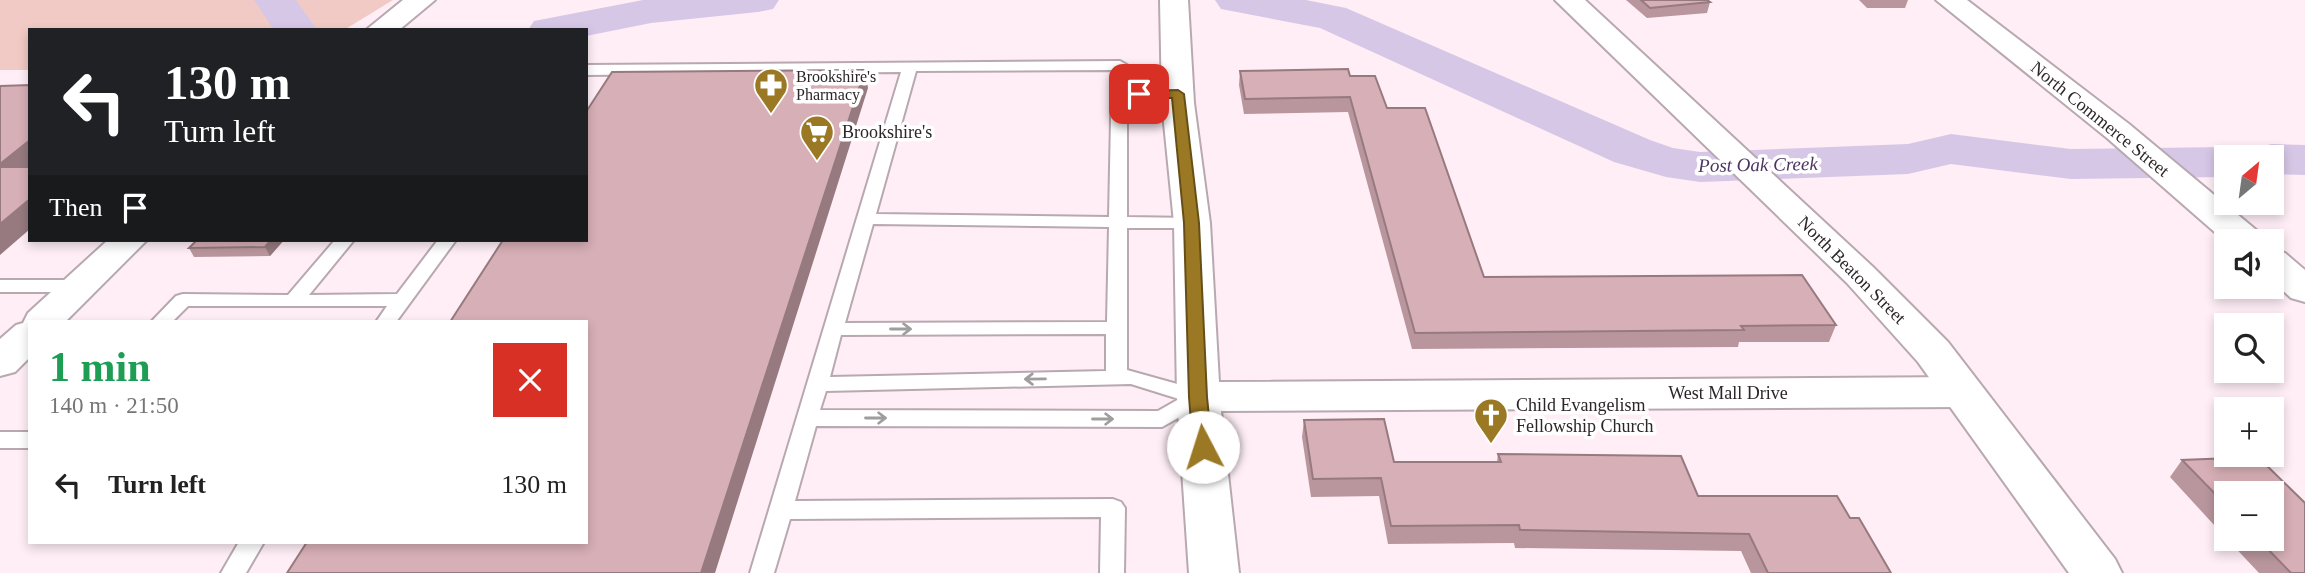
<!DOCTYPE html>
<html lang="en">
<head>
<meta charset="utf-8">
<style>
	:root { --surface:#fff; --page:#f6f6f6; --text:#222; --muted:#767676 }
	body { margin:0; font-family:"Times New Roman",serif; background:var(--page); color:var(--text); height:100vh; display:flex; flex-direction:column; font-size:26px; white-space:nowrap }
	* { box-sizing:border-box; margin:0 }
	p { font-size:23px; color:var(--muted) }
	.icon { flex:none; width:38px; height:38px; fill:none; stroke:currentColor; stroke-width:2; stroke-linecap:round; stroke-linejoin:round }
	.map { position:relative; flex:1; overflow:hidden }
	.drawer { position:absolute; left:28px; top:320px; width:560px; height:224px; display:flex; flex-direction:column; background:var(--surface); border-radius:0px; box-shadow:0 4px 10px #0003 }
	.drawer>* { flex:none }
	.hud { position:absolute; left:28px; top:28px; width:560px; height:214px; border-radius:0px; box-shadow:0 4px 10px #0003; background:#202124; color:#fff; overflow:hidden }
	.needle { width:46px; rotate:29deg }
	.controls { position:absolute; left:2214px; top:145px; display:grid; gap:14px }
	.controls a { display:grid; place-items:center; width:70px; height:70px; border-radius:0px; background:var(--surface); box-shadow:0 4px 10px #0003; font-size:35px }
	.pin { position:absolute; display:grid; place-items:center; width:60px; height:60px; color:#fff; margin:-30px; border-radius:14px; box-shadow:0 4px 10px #0006 }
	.me { position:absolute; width:77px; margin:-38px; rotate:355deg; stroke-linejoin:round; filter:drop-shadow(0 0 5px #0008) }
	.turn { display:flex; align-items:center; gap:24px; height:147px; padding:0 21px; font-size:32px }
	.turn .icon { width:91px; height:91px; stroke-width:2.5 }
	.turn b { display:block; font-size:49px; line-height:60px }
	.then { display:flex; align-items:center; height:66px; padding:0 21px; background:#0003; gap:14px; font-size:26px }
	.round { display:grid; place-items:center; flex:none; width:74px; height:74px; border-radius:0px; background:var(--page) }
	.headline { display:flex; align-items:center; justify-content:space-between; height:119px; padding:0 21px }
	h1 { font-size:42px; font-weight:800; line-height:52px; color:#1e9e55 }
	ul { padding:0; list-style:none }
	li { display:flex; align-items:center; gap:21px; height:91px; padding:0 21px }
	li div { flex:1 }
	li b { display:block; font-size:26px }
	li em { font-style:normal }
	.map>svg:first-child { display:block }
	.green { fill:#f1cac5 }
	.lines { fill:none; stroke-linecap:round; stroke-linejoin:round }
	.river { fill:#d7c7e7; fill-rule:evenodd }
	.lane-casing { stroke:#b8a8b0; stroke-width:4 }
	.street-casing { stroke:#b8a8b0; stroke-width:4 }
	.secondary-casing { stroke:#b8a8b0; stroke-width:4 }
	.lane { fill:#fff; fill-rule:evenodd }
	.street { fill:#fff; fill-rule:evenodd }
	.secondary { fill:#fff; fill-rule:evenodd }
	.wall { fill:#b9969d }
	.shaded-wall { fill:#967a7f }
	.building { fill:#d7afb6; stroke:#967a7f; stroke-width:2 }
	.oneway { stroke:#a09d9f }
	.route { fill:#9b7823; stroke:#654e17; stroke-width:2 }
	.labels { text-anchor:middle; stroke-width:7; stroke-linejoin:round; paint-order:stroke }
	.far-poi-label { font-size:16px; fill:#2c2629; stroke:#fff; text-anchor:start }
	.street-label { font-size:18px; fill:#2c2629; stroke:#fff }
	.poi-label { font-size:18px; fill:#2c2629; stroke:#fff; text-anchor:start }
	.water-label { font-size:19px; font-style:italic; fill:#4d3561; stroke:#fff }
</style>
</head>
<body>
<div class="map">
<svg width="2305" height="573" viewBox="0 0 2305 573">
	<rect width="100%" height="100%" fill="#ffeef6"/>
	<path class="green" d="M0 0H393L344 30H30V70H0Z"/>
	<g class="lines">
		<path class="river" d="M254 0H296L317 30H274Z
			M643 0H779L773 9 758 12 651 23 586 36V30H528L534 21Z
			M1215 0H1306L1346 8 1650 140 1673 148 1700 152 1908 144 1951 134 2071 149 2226 147 2244 151 2248 157 2254 148 2272 144 2305 145V175L2272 174V158H2226V177L2071 179 1951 164 1908 174 1700 182 1666 177 1614 162 1320 28 1221 9Z"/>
		<g class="lane-casing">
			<path id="lane" d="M1120 61 1127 65V90L1178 89 1186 94 1178 99 1127 100V217L1192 218 1201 223 1192 228H1127V370L1206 392 1209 397 1206 402 1162 427 816 426 795 501 1113 499 1121 502 1125 508 1124 573H1100L1101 517 790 519 774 573H750L901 72 586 75V65ZM1112 70 1109 217 876 214 916 71ZM873 224 1109 227 1107 322 845 323ZM1106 334V371L830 377 841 335ZM1131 384 1179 399 1158 411 820 410 826 391Z
				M335 240H354L309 295 397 294 438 240H456L396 322H376L387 306H188L172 322H151L176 296 183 294 288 295Z
				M0 280H80L90 286 80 292H0Z
				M0 432H30V448H0Z
				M239 542H264L246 573H221Z"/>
		</g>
		<g class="street-casing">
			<path id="street" d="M1160 0H1188L1194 103 1210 223 1219 382 1963 377 1978 382 1984 392 1978 402 1963 407 1221 411 1239 573H1189L1177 397 1174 223 1162 103Z
				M1936 0H1967L2129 124 2261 234 2266 242H2226L2107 138Z
				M2272 250 2285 253 2305 270V302L2291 298 2272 280Z"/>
		</g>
		<g class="secondary-casing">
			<path id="secondary" d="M403 0H435L399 30H366Z
				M1555 0H1585L1873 267 1948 342 2115 559 2122 573H2069L1918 362 1847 283Z
				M108 240H147L65 322H30V357L15 372 0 376V339L16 325 23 323 28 313Z"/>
		</g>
		<use href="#lane" class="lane"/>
		<use href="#street" class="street"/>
		<use href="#secondary" class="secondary"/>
	</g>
	<path class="wall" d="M1626 0H1707L1710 2 1707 13 1647 18Z
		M1859 0H1908L1905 8H1867Z
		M1240 71 1350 76 1387 108 1484 277 1836 325 1829 342H1739L1738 347 1412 349 1348 112 1244 114 1239 85Z
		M284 240 270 256 194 257 189 248Z
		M1304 420 1394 462H1497L1498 454 1698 496 1850 518 1891 573H1751L1741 551 1515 548 1514 543 1388 544 1379 496 1311 497 1302 437Z
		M2258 457 2305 503V573H2259L2227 539H2272V494H2226V538L2170 477 2182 460Z"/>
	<path class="shaded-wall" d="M865 70 868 88 715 573H701Z
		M30 140V169L0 175V164Z
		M30 199V229L0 255V224Z
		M271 240H284L270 256 265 247Z"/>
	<path class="building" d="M1641 0H1707L1710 2 1650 8Z
		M1348 69 1350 76H1375L1387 108H1425L1484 277 1802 275 1836 325 1741 326 1744 330 1415 333 1350 97 1245 99 1240 71Z
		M865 70 701 573H287L307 542H586V322H450L503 240H586V112L612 72Z
		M30 85V140L0 164V86Z
		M0 167H30V199L0 224Z
		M197 240H271L265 247 189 248Z
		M1384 419 1394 462H1501L1498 454 1681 456 1698 496H1837L1850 518H1859L1891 573H1768L1749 534 1520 530 1519 525 1391 526 1381 478 1313 479 1304 420Z
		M2258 457 2305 503V573H2291L2258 539H2272V494H2226V505L2182 460Z"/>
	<defs><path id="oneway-shaft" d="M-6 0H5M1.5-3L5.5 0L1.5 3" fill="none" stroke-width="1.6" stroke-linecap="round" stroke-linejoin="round" transform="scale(1.75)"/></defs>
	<g class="oneway">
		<use href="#oneway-shaft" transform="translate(901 329)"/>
		<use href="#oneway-shaft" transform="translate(1035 379) rotate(179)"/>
		<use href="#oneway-shaft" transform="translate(876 418)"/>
		<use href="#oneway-shaft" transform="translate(1103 419)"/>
	</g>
	<path class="route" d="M1178 90 1184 94 1199 223 1207 397 1212 447 1209 452H1196L1193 447 1189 397 1184 223 1172 98H1139L1133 94 1139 91Z"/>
	<defs>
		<g id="pharmacy-pin" transform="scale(1.75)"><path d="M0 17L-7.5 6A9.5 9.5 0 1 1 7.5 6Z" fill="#9b7823" stroke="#fff"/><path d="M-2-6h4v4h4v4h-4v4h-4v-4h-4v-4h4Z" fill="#fff"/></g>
		<g id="supermarket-pin" transform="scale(1.75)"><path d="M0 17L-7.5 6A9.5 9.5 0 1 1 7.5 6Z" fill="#9b7823" stroke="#fff"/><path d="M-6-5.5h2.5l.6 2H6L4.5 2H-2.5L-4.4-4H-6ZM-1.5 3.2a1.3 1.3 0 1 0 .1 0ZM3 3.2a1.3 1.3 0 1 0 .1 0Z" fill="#fff"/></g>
		<g id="church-pin" transform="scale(1.75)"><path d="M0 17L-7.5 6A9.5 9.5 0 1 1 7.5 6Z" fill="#9b7823" stroke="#fff"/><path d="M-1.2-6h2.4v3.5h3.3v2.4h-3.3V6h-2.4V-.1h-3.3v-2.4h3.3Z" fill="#fff"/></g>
	</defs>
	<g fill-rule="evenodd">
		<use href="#pharmacy-pin" x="771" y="85"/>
		<use href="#supermarket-pin" x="817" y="132"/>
		<use href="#church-pin" x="1491" y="415"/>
	</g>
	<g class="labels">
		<g class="far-poi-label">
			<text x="796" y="82">Brookshire's<tspan x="796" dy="18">Pharmacy</tspan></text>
		</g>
		<g class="street-label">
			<text transform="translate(2100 119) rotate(39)" y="6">North Commerce Street</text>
			<text transform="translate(1852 270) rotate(45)" y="6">North Beaton Street</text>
			<text x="1728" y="399">West Mall Drive</text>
		</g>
		<g class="poi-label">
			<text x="842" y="138">Brookshire's</text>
			<text x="1516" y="411">Child Evangelism<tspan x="1516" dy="21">Fellowship Church</tspan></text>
		</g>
		<g class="water-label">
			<text transform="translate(1758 164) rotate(-1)" y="7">Post Oak Creek</text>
		</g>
	</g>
</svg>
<div class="controls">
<a><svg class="needle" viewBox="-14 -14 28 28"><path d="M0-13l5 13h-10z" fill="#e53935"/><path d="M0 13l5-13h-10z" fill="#767676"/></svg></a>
<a><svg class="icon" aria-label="sound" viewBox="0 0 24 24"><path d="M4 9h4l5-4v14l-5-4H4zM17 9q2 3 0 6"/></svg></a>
<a><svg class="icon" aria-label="search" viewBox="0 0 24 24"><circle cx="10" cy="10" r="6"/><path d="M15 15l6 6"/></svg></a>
<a>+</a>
<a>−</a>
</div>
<div class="pin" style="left:1139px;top:94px;background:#d93025"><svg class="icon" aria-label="arrive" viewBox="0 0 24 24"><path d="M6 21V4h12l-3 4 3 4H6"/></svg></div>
<svg class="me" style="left:1203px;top:447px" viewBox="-20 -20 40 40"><circle r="19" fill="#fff"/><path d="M0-13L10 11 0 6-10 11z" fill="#9b7823"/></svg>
<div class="hud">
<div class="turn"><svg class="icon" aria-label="left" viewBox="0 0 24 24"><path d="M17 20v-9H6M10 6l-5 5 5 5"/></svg><div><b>130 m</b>Turn left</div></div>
<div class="then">Then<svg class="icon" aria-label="arrive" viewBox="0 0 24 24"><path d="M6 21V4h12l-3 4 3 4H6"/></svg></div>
</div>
<section class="drawer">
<div class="headline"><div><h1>1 min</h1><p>140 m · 21:50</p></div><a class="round" style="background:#d93025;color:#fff"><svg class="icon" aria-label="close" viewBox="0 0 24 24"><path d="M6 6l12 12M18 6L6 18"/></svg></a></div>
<ul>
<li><svg class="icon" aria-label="left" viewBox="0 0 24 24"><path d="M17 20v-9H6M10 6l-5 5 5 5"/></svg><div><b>Turn left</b></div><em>130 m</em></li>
</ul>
</section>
</div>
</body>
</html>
